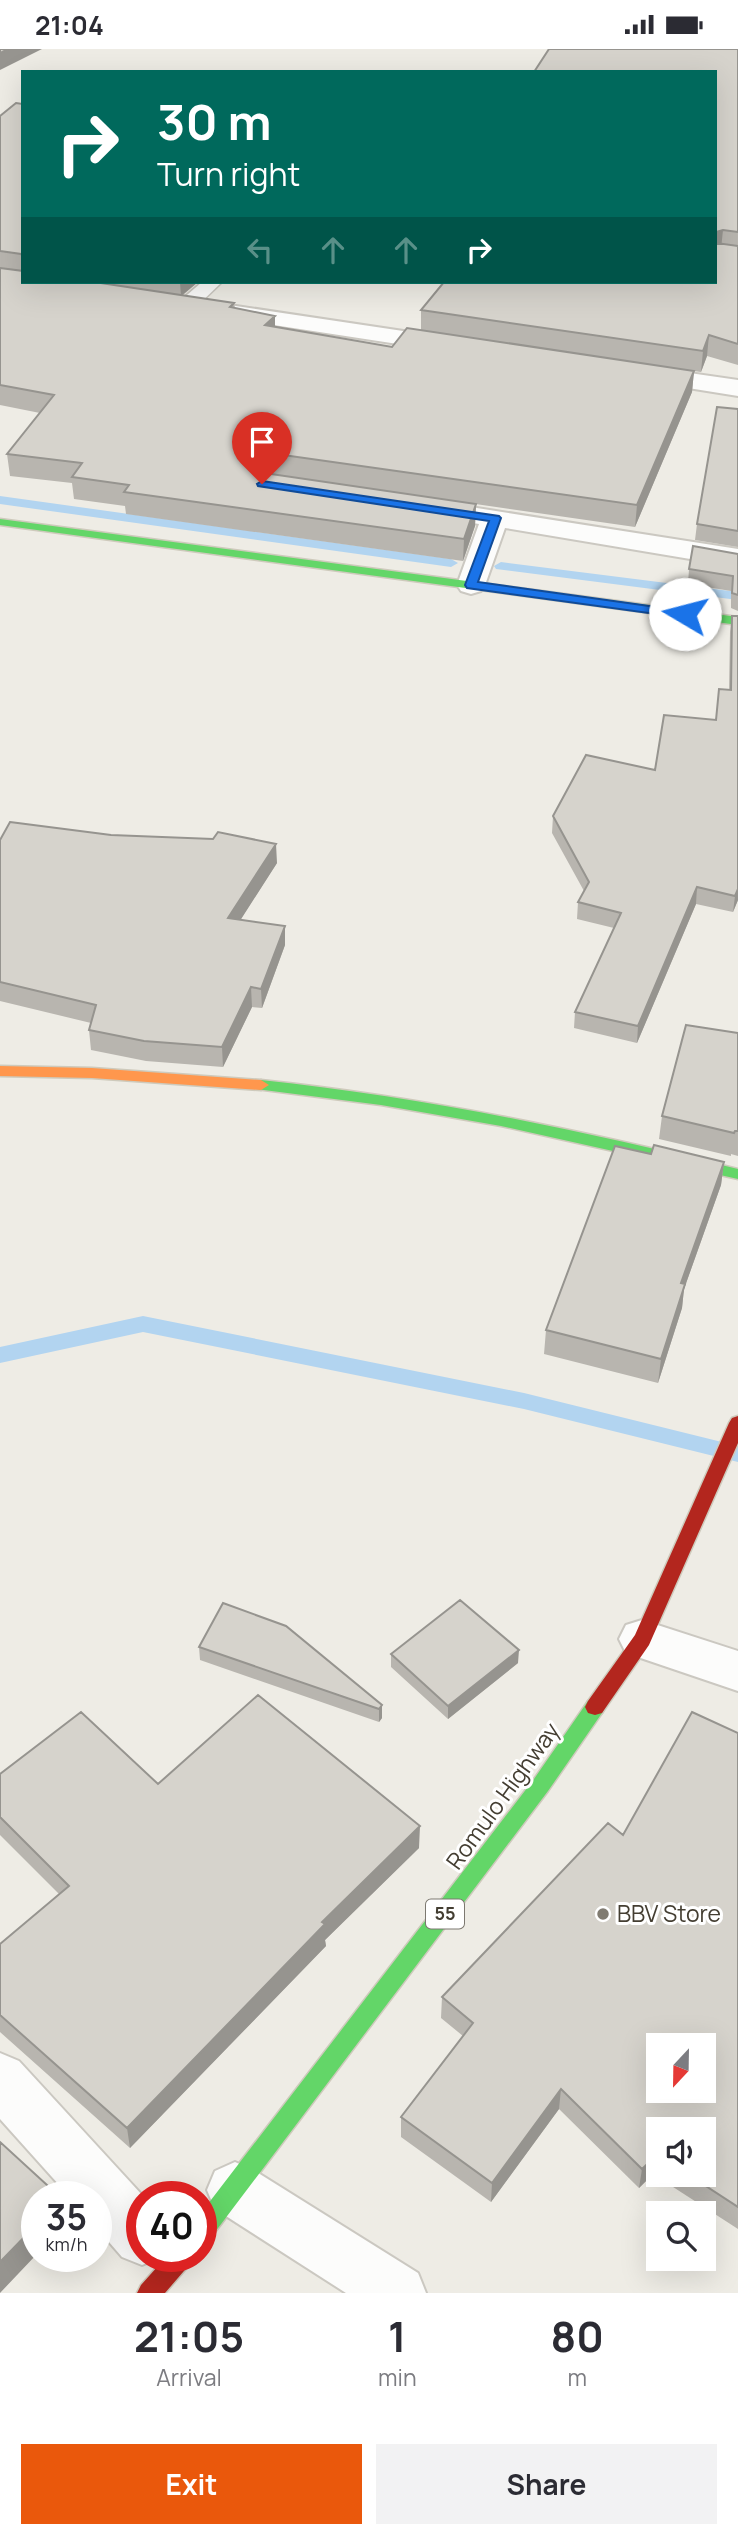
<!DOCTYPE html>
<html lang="en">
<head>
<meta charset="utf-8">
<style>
	:root { --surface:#fff; --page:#f2f2f3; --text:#2b2b33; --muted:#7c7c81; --accent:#ea580c }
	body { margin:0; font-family:Manrope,sans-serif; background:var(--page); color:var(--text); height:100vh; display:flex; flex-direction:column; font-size:26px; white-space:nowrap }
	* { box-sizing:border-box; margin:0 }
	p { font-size:23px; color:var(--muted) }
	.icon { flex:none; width:38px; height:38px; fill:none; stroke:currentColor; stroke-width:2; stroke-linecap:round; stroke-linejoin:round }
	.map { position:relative; height:2244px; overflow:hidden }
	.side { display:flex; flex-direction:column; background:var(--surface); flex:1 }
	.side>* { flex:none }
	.top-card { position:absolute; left:21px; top:21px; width:696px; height:214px; border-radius:0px; box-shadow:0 7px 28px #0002; background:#00695c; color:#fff; overflow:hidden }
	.needle { width:46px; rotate:202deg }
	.fabs { position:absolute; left:646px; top:1984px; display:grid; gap:14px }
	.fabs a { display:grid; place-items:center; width:70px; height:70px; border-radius:0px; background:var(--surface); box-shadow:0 7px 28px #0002; font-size:35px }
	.speed { position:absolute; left:21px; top:2132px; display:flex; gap:14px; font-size:35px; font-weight:700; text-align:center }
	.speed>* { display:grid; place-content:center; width:91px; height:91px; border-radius:50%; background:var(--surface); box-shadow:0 7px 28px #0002; line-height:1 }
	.speed small { font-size:18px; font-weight:400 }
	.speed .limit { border:10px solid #d22; background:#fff; color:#111 }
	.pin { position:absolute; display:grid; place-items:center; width:60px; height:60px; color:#fff; margin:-72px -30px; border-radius:50% 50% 50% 0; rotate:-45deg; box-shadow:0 0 7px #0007 }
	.pin .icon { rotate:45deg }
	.me { position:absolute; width:77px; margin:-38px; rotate:278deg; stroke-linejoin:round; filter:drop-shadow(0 0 5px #0008) }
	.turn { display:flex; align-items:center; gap:24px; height:147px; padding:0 21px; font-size:32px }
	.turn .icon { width:91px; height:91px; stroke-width:2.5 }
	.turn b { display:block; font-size:49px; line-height:60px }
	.lanes { display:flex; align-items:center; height:66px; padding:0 21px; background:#0003; justify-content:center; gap:35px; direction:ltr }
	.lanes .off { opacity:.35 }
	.eta { display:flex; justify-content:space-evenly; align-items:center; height:119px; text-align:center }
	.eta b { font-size:42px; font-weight:700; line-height:49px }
	.button { display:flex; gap:14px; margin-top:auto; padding:14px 21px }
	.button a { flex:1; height:80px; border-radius:0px; background:var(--accent); color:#fff; font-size:28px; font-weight:700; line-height:80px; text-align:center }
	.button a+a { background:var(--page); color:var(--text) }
	.status { display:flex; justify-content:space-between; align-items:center; height:49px; padding:0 35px; background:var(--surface); direction:ltr }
	.status svg { height:19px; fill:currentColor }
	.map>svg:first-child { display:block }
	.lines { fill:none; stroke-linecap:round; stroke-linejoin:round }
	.stream { fill:#b2d4f0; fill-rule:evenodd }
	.lane-casing { stroke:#cbc8c1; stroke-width:3 }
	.street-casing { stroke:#cbc8c1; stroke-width:4 }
	.fast-casing { stroke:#cecabc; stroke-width:3 }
	.slow-casing { stroke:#cecabc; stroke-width:3 }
	.jam-casing { stroke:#cecabc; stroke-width:3 }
	.lane { fill:#fcfcfb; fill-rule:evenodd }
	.street { fill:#fcfcfb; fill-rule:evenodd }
	.fast { fill:#63d668; fill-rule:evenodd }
	.slow { fill:#ff974d; fill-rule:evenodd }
	.jam { fill:#b3261e; fill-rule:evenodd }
	.wall { fill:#b8b5af; fill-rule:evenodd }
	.shaded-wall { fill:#96948f }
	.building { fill:#d6d3cc; stroke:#96948f; stroke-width:2; fill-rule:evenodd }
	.route { fill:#1a73e8; stroke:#114b97; stroke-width:2 }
	.poi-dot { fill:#807b71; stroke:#fff; stroke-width:2.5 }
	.labels { text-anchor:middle; stroke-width:6; stroke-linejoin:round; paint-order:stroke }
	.shield { fill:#fff; stroke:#7c7870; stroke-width:2 }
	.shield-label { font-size:18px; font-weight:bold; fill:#443e32 }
	.near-street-label { font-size:23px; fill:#443e32; stroke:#fff }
	.near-poi-label { font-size:23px; fill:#443e32; stroke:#fff; text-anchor:start }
</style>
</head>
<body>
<div class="status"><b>21:04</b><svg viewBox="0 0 49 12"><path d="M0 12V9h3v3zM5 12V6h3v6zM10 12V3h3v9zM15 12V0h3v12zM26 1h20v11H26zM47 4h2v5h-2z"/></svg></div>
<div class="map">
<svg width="738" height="2244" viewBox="0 0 738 2244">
	<rect width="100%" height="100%" fill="#eeece5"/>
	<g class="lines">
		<path class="stream" d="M0 447 451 510 458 514 451 518 0 455Z
			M501 513 738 543V551L496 520 494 517Z
			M143 1267 524 1344 738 1397V1413L524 1360 143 1283 0 1314V1298Z"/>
		<g class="lane-casing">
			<path id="lane" d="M202 233H222L194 260H180L178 256 180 252Z"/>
		</g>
		<g class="street-casing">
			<path id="street" d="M223 255 450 289 459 291 462 296 459 301 450 303 214 267 211 262 214 257Z
				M641 317 738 331V347L632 330 628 325 632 320Z
				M426 451 738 500V518L505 479 485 536 481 542 471 545 461 542 457 536 479 475 416 465 412 459 416 453Z
				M642 1571 738 1602V1642L626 1604 619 1590 626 1576Z
				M0 2004 19 2012 143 2147 142 2207 162 2208 142 2216 122 2208 96 2178V2147H69L0 2070Z
				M235 2113 255 2122 418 2224 426 2244H346L215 2160 207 2141 215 2122Z"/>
		</g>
		<g class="fast-casing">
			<path id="fast" d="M0 470 738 568V576L0 476Z
				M261 1031C423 1048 580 1081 738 1120V1130L501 1077 381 1056 256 1040 253 1036Z
				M595 1650 602 1652 605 1658 602 1664 548 1742 209 2191 201 2194V2164L534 1730 588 1652Z"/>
		</g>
		<g class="slow-casing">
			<path id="slow" d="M0 1017 92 1019 261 1031 269 1036 261 1041 92 1029 0 1027Z"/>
		</g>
		<g class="jam-casing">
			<path id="jam" d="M738 1367V1394L649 1596 602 1664 595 1666 588 1664 585 1658 588 1652 635 1586 729 1374 732 1369Z
				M167 2207H194L190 2215 165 2244H137L141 2236Z"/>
		</g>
		<use href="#lane" class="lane"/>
		<use href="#street" class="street"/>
		<use href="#fast" class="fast"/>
		<use href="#slow" class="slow"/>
		<use href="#jam" class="jam"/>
	</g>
	<path class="wall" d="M738 0V316L707 307 701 323 694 322 692 343 635 478 434 449 476 455 475 477 463 512 126 465 125 457 74 450 72 434 10 427 7 405 40 364 0 356V67L23 55V233H198L183 246 234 254 235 259 275 267V278L392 298 421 281V261Z
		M738 360V498L695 491 697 475Z
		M738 505V562L731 559V542L688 535 689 520Z
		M732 567 738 851 733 863 696 855 637 994 574 979 575 963 614 879 577 870 578 853 584 842 552 784 553 767 655 721 716 671 729 641 730 583Z
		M111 786 277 814 240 871 285 877V896L262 959 252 958 223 1018 146 1012 91 1001 89 981 91 974 0 952V791Z
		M738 984V1107L731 1105V1107L659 1090 662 1067Z
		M651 1105 724 1113 721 1136 684 1240 682 1259 658 1334 544 1305 546 1281Z
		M199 1598 382 1656V1669L379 1673 200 1611Z
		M391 1605 518 1614 448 1670 391 1618Z
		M738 1684V2180L653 2125 639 2139 559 2060 491 2153 401 2088V2068L463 1987 441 1969 442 1948ZM658 2081 704 2126H658Z
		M0 1725 158 1735 419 1799 325 1891 326 1897 130 2099 0 1983V1896L59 1845 0 1786Z"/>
	<path class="shaded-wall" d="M8 0H42L0 21V4Z
		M723 181 721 200 716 202V183Z
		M180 233H198L181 247Z
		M275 267V287L265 276Z
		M709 286 707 307 701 323 703 302Z
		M694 322 692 343 635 478 637 456Z
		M262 403V424L251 426 245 412 251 405Z
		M476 455 475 477 463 512 464 490Z
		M276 795 277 814 229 889 228 869Z
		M697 838 696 855 637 994 638 977Z
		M738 840V851L733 863 735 847Z
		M285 877V896L262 959 261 940Z
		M251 938 252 958 223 1018 222 998Z
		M724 1113 721 1136 684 1240 682 1259 658 1334 661 1310 681 1234Z
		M519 1601 518 1614 448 1670V1657Z
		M382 1656V1669L379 1673V1660Z
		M420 1777 419 1799 325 1891 326 1897 130 2099 127 2079 322 1873Z
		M561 2040 559 2060 491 2153 492 2134Z
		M657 2106 653 2125 639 2139 642 2120Z
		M37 2175V2205L0 2244V2213Z"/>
	<path class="building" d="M0 0H8L0 4Z
		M549 0H738V183L723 181 716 183V194L738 197V295L709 286 703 302 421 261 444 233H716V23H534Z
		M16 54 23 55V208L21 205 0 202V67Z
		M0 219 23 222V233H94L234 254 230 258 275 267 265 276 392 298 407 279 694 322 637 456 262 403 251 405 245 412 251 422 476 455 464 490 124 443 129 436 72 428 82 414 7 405 54 346 0 336Z
		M717 358 738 360V482L697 475Z
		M693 497 738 505V546L732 544 733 527 689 520Z
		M732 567H738V840L735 847 697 838 638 977 575 963 621 864 578 853 589 833 553 767 586 706 655 721 664 666 716 671 719 640 731 641Z
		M10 773 111 786 213 790 218 783 276 795 228 869 285 877 261 940 251 938 222 998 144 992 89 981 96 956 0 933V791Z
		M686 976 738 984V1082H735L734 1084 662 1067Z
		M654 1096 724 1113 681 1234 685 1235 661 1310 546 1281 615 1097 651 1105Z
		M460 1551 519 1601 448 1657 391 1605Z
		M223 1554 286 1577 382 1656 379 1660 199 1598Z
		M258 1646 420 1777 322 1873 325 1875 127 2079 0 1966V1895L69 1837 0 1768V1725L81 1663 158 1735Z
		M692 1663 738 1684V2158L689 2126H704V2081H658V2106H657L642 2120 561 2040 492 2134 401 2068 473 1974 442 1948 608 1774 623 1786ZM658 1997H704V2042H658Z
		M0 2093 59 2147H37V2175L0 2213Z"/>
	<path class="route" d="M262 432 499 467 501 469 478 533 685 562 691 565 685 569 467 539 465 536 489 472 258 437 257 435Z"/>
	<circle class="poi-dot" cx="603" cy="1865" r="7"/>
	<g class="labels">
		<rect class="shield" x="426" y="1850.5" width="38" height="29" rx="5"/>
		<g class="shield-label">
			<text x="445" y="1871">55</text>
		</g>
		<g class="near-street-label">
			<text transform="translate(503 1747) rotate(-54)" y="8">Romulo Highway</text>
		</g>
		<g class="near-poi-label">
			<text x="617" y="1873">BBV Store</text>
		</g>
	</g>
</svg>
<div class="fabs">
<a><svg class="needle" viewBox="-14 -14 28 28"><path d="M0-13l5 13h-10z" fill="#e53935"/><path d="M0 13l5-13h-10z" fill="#7c7c81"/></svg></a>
<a><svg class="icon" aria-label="sound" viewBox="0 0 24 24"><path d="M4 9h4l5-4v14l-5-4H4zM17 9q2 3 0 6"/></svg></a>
<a><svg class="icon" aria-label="search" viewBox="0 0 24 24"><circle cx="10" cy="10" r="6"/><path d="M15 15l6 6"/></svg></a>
</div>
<div class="speed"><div>35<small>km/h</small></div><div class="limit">40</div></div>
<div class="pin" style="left:262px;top:435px;background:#d93025"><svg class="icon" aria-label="arrive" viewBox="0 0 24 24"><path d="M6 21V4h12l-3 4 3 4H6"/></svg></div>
<svg class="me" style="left:685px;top:565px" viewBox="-20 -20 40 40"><circle r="19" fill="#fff"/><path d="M0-13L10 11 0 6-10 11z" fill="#1a73e8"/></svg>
<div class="top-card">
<div class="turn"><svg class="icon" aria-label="right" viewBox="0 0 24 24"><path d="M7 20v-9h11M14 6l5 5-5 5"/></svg><div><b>30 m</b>Turn right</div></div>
<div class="lanes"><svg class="icon off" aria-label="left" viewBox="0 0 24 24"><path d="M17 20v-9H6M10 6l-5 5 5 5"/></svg><svg class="icon off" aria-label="ahead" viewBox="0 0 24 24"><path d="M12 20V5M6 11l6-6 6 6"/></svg><svg class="icon off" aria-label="ahead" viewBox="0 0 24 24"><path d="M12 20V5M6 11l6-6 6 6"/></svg><svg class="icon" aria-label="right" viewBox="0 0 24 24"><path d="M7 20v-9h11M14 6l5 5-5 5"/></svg></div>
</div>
</div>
<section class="side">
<div class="eta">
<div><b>21:05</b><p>Arrival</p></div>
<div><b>1</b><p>min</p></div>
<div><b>80</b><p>m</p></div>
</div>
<div class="button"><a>Exit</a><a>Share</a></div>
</section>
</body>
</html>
